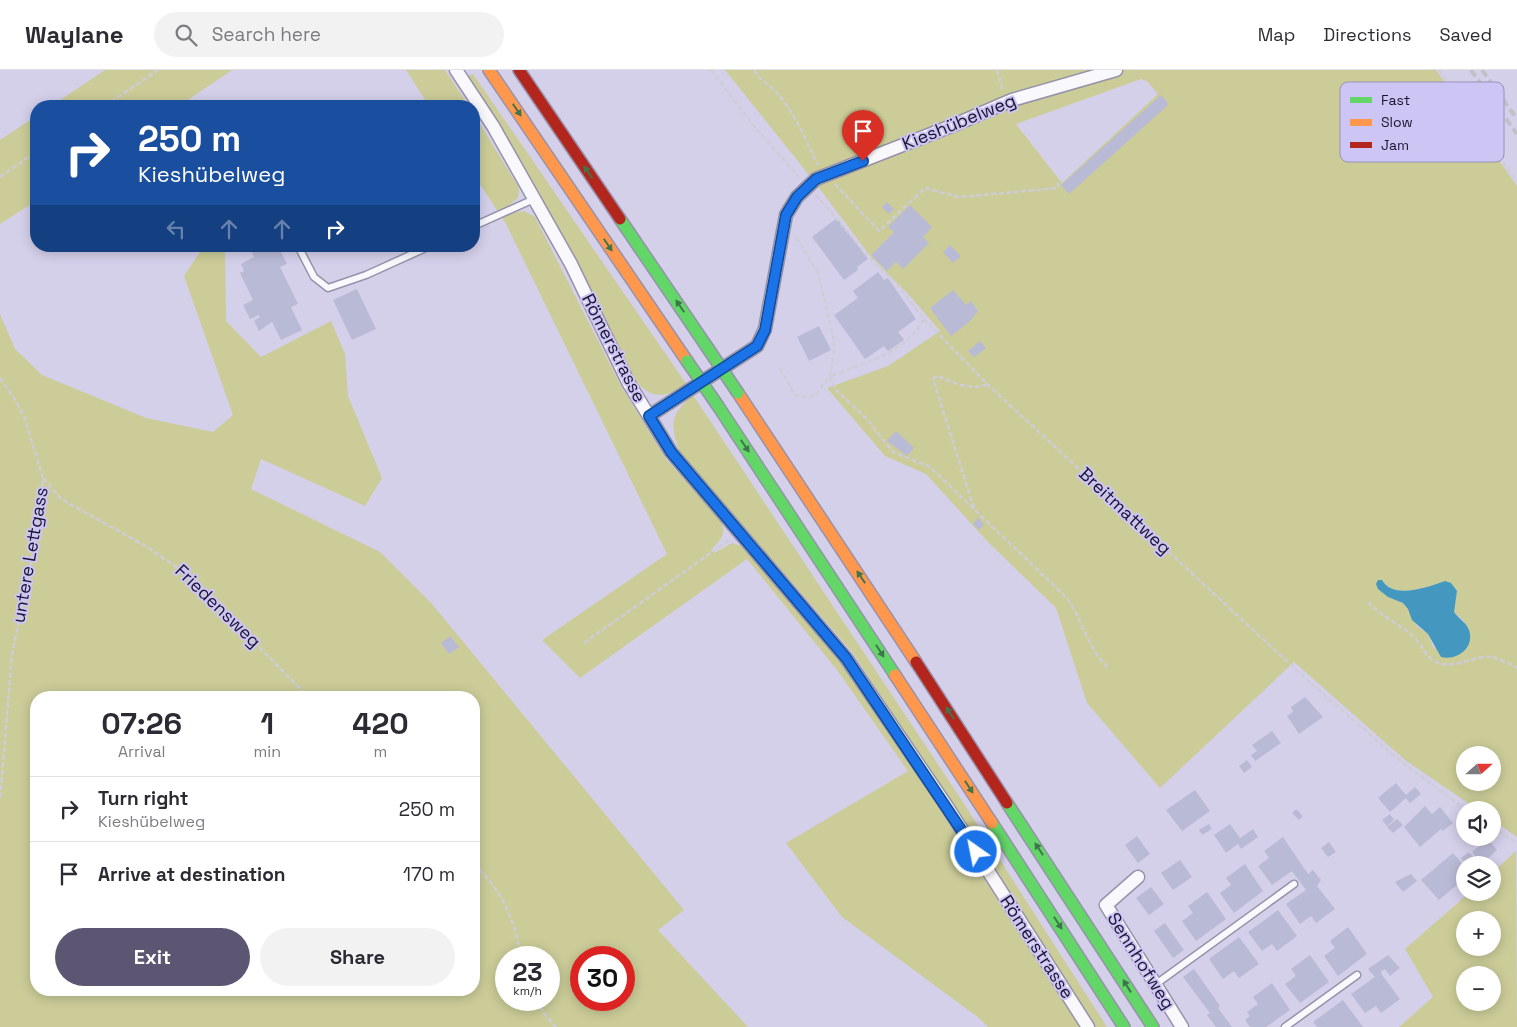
<!DOCTYPE html>
<html lang="en">
<head>
<meta charset="utf-8">
<style>
	:root { --surface:#fff; --page:#f2f2f3; --text:#2b2b33; --muted:#7c7c81; --line:#e1e1e2; --accent:#5c5672 }
	body { margin:0; font-family:"Space Grotesk",sans-serif; background:var(--page); color:var(--text); height:100vh; display:flex; flex-direction:column; font-size:19px; white-space:nowrap }
	* { box-sizing:border-box; margin:0 }
	p { font-size:16px; color:var(--muted) }
	.icon { flex:none; width:28px; height:28px; fill:none; stroke:currentColor; stroke-width:2; stroke-linecap:round; stroke-linejoin:round }
	.map { position:relative; flex:1; overflow:hidden }
	.details { position:absolute; left:30px; top:621px; width:450px; height:305px; display:flex; flex-direction:column; background:var(--surface); border-radius:20px; box-shadow:0 2px 12px #0003 }
	.details>* { flex:none }
	.top-card { position:absolute; left:30px; top:30px; width:450px; height:152px; border-radius:20px; box-shadow:0 2px 12px #0003; background:#1a4fa0; color:#fff; overflow:hidden }
	.needle { width:32px; rotate:69deg }
	.buttons { position:absolute; left:1456px; top:676px; display:grid; gap:10px }
	.buttons a { display:grid; place-items:center; width:45px; height:45px; border-radius:50%; background:var(--surface); box-shadow:0 2px 12px #0003; font-size:25px }
	.speed { position:absolute; left:495px; top:876px; display:flex; gap:10px; font-size:25px; font-weight:700; text-align:center }
	.speed>* { display:grid; place-content:center; width:65px; height:65px; border-radius:50%; background:var(--surface); box-shadow:0 2px 12px #0003; line-height:1 }
	.speed small { font-size:12px; font-weight:400 }
	.speed .limit { border:8px solid #d22; background:#fff; color:#111 }
	.pin { position:absolute; display:grid; place-items:center; width:42px; height:42px; color:#fff; margin:-51px -21px; border-radius:50% 50% 50% 0; rotate:-45deg; box-shadow:0 0 5px #0007 }
	.pin .icon { rotate:45deg }
	.me { position:absolute; width:55px; margin:-28px; rotate:327deg; stroke-linejoin:round; filter:drop-shadow(0 0 4px #0008) }
	.turn { display:flex; align-items:center; gap:18px; height:105px; padding:0 25px; font-size:22px }
	.turn .icon { width:65px; height:65px; stroke-width:2.5 }
	.turn b { display:block; font-size:35px; line-height:42px }
	.lanes { display:flex; align-items:center; height:48px; padding:0 25px; background:#0003; justify-content:center; gap:25px; direction:ltr }
	.lanes .off { opacity:.35 }
	.eta { display:flex; justify-content:space-evenly; align-items:center; height:85px; text-align:center }
	.eta b { font-size:30px; font-weight:800; line-height:35px }
	.button { display:flex; gap:10px; margin-top:auto; padding:10px 25px }
	.button a { flex:1; height:58px; border-radius:30px; background:var(--accent); color:#fff; font-size:20px; font-weight:800; line-height:58px; text-align:center }
	.button a+a { background:var(--page); color:var(--text) }
	ul { padding:0; list-style:none }
	li { display:flex; align-items:center; gap:15px; height:65px; padding:0 25px; border-top:1px solid var(--line) }
	li div { flex:1 }
	li b { display:block; font-size:19px }
	li em { font-style:normal }
	header { display:flex; align-items:center; gap:30px; box-sizing:border-box; height:70px; padding:0 25px; background:var(--surface); border-bottom:1px solid var(--line) }
	header strong { font-size:24px }
	nav { display:flex; gap:28px; margin-inline-start:auto; font-size:18px }
	.search { width:350px; height:45px; background:var(--page); display:flex; align-items:center; gap:12px; box-sizing:border-box; padding:0 18px; border-radius:28px; color:var(--muted); font-size:19px }
	.map>svg:first-child { display:block }
	.green { fill:#cbcc98; fill-rule:evenodd }
	.water { fill:#4497be }
	.building { fill:#b9bad5 }
	.lines { fill:none; stroke-linecap:round; stroke-linejoin:round }
	.lane-casing { stroke:#9792ab; stroke-width:9 }
	.street-casing { stroke:#9792ab; stroke-width:15 }
	.fast-casing { stroke:#9792ab; stroke-width:14 }
	.slow-casing { stroke:#9792ab; stroke-width:14 }
	.jam-casing { stroke:#9792ab; stroke-width:14 }
	.path { stroke:#cecdd6; stroke-width:2.5; stroke-dasharray:5 2.5; stroke-linecap:butt }
	.lane { stroke:#f9f8fc; stroke-width:6 }
	.street { stroke:#f9f8fc; stroke-width:12 }
	.fast { stroke:#63d668; stroke-width:11 }
	.slow { stroke:#ff974d; stroke-width:11 }
	.jam { stroke:#b3261e; stroke-width:11 }
	.rail { stroke:#c1c0c7; stroke-width:4; stroke-dasharray:8 4; stroke-linecap:butt }
	.fast-bridge-casing { stroke:#9792ab; stroke-width:14; stroke-linecap:butt }
	.fast-bridge { stroke:#63d668; stroke-width:11 }
	.oneway { fill:#3f754c }
	.route-casing { stroke:#114b97; stroke-width:12 }
	.route { stroke:#1a73e8; stroke-width:9 }
	.labels { text-anchor:middle; stroke-width:4; stroke-linejoin:round; paint-order:stroke }
	.street-label { font-size:18px; fill:#1b1431; stroke:#cdc6f5 }
	.key { fill:#cdc6f5; stroke:#9891ba; stroke-width:1 }
	.key-label { font-size:14px; fill:#1b1431 }
</style>
</head>
<body>
<header>
<strong>Waylane</strong>
<div class="search"><svg class="icon" aria-label="search" viewBox="0 0 24 24"><circle cx="10" cy="10" r="6"/><path d="M15 15l6 6"/></svg>Search here</div>
<nav><a>Map</a><a>Directions</a><a>Saved</a></nav>
</header>
<div class="map">
<svg width="1517" height="957" viewBox="0 0 1517 957">
	<rect width="100%" height="100%" fill="#d5d0ea"/>
	<path class="green" d="M105 0H232L179 36H51Z
		M406 0H445L469 36H429Z
		M725 0H1436L1517 116V767L1493 750 1492 740H1478L1405 690 1294 592 1160 718 1087 633 1056 538 987 471 926 404 885 386 827 318 888 296 940 261 908 224 871 187 816 114ZM1141 9 1148 12 1158 24 1062 113 1016 54ZM1382 510C1393 530 1428 517 1445 511L1457 521 1454 542 1465 552 1434 579 1428 564 1417 556 1408 539 1403 533 1388 527ZM1465 685H1492V712H1465Z
		M473 4 687 315C662 329 653 329 632 309L466 7Z
		M474 44 519 118 518 128 509 135 513 143 524 141 535 147 621 316 666 389 720 449C727 465 722 468 711 480L714 483 732 473 747 478 843 595 940 739 956 765 953 769 959 779 966 781 1081 957H988L979 948 842 847 786 773 908 701 837 600 747 489 580 608 542 570 667 484 506 154 474 105Z
		M36 46V131L0 154V70Z
		M204 176H225L226 251 261 287 331 251 345 284 348 326 382 408 365 436 261 389 251 419 380 482 432 534 684 840 658 860 748 957H0V244L15 279 42 305 146 348 213 362 233 345 184 206ZM36 628H474V920H36ZM506 888H549V930H506ZM581 888H624V930H581Z
		M693 325 959 726 1107 957H1096L853 583 680 383C670 354 669 346 693 325Z
		M1516 781 1517 957H1399L1433 927 1405 879 1469 823 1492 822 1493 802ZM1465 850H1492V878H1465ZM1465 905H1492V932H1465Z"/>
	<path class="water" d="M1378 510H1382C1393 530 1428 517 1445 511L1451 513 1457 521 1454 542C1459 549 1466 552 1469 560 1475 578 1457 591 1441 587L1428 564 1412 550 1408 539 1403 533 1388 527 1378 519 1376 514Z"/>
	<path class="building" d="M1161 25 1169 34 1069 124 1061 115Z
		M887 132 894 139 889 144 882 137Z
		M910 135 932 157 923 167 929 173 903 199 896 192 887 201 871 185 894 162 888 157Z
		M837 148 868 189 857 197 858 200 844 210 812 167Z
		M950 175 961 186 953 193 943 182Z
		M249 176H282L284 181 281 182 287 194 280 197 298 234 291 237 302 260 281 270 272 252 259 261 254 251 260 247 259 245 250 249 243 235 253 230 240 203 244 201 241 194 254 187Z
		M878 202 884 210 888 208 916 249 898 262 904 270 888 281 884 276 865 289 834 245 858 228 853 221Z
		M357 219 376 259 352 270 333 230Z
		M953 220 966 235 971 231 978 241 969 252 951 266 930 238Z
		M819 256 831 280 809 291 797 267Z
		M980 271 986 278 974 287 968 281Z
		M896 361 914 378 907 386 887 371Z
		M978 448 984 454 979 460 973 454Z
		M450 566 459 577 449 584 441 573Z
		M1305 627 1323 647 1299 664 1287 646 1293 642 1291 637Z
		M1272 661 1281 673 1255 691 1251 685 1257 681 1252 675Z
		M1247 690 1252 697 1244 703 1239 696Z
		M1396 713 1406 725 1415 717 1421 724 1410 733 1406 728 1390 742 1378 728Z
		M1195 720 1210 741 1182 761 1166 740Z
		M1425 736 1432 744 1440 737 1453 753 1443 761 1441 759 1420 777 1404 757Z
		M1296 739 1303 746 1299 750 1292 743Z
		M1390 744 1394 750 1387 756 1382 750Z
		M1397 749 1403 755 1393 763 1387 757Z
		M1209 754 1212 759 1202 765 1199 760Z
		M1230 754 1240 768 1253 759 1258 767 1241 779 1238 774 1226 783 1214 765Z
		M1137 766 1150 784 1138 793 1125 775Z
		M1283 767 1308 804 1313 800 1321 810 1317 816 1335 839 1316 853 1311 846 1300 854 1286 834 1306 820 1292 801 1272 815 1258 796 1269 788 1264 781Z
		M1488 769 1497 780 1482 794 1472 782Z
		M1329 772 1336 782 1328 787 1321 778Z
		M1469 782 1475 789 1467 795 1461 788Z
		M1453 783 1465 797V808L1439 830 1421 810Z
		M1180 790 1192 807 1173 820 1161 803Z
		M1245 794 1263 821 1234 843 1220 823 1231 815 1226 808Z
		M1411 804 1417 811 1403 822 1395 812Z
		M1151 817 1164 834 1149 845 1136 828Z
		M1207 822 1226 849 1196 871 1182 851 1193 843 1188 836Z
		M1278 840 1297 866 1277 881 1272 874 1262 881 1248 862Z
		M1165 853 1184 880 1173 888 1154 861Z
		M1348 857 1367 884 1338 906 1324 886 1335 878 1330 871Z
		M1239 867 1259 894 1239 908 1234 901 1223 909 1209 889Z
		M1310 885 1329 912 1300 933 1285 914 1296 906 1291 899Z
		M1388 885 1400 898 1390 906 1385 899 1381 902 1382 905 1400 929 1381 943 1376 936 1365 943 1351 924 1375 907 1368 899Z
		M1194 899 1220 936 1218 938 1232 957H1216L1207 945 1210 943 1183 907Z
		M1272 913 1290 940 1266 957H1250L1245 950 1250 946 1247 942 1258 934 1253 927Z
		M1343 930 1363 957H1317L1313 952Z"/>
	<g class="lines">
		<g class="lane-casing">
			<path id="lane" d="M474 156 534 129
				M298 176 314 207 328 218 366 205 430 176
				M1156 914 1294 814
				M1285 957 1357 905"/>
		</g>
		<g class="street-casing">
			<path id="street" d="M456 0 493 56 571 194 628 312 671 382 846 588 946 735 1088 957
				M649 346 757 276 765 259 786 145 797 127 816 109 954 55 1012 30 1116 0
				M1138 807 1106 835 1182 957"/>
		</g>
		<g class="fast-casing">
			<path id="fast" d="M620 149 707 277
				M718 336 895 605
				M1007 733 1153 957
				M992 753 1124 957"/>
		</g>
		<g class="slow-casing">
			<path id="slow" d="M489 0 687 291
				M738 323 916 592
				M895 605 992 753"/>
		</g>
		<g class="jam-casing">
			<path id="jam" d="M519 0 620 149
				M916 592 1007 733"/>
		</g>
		<path class="path" d="M711 0 757 60 799 107
			M754 0C760 11 769 14 776 22 795 42 806 71 818 95
			M997 0 1003 21
			M1439 0 1517 112
			M105 36 158 0
			M0 107 36 82
			M835 114 879 161 925 118 959 127 1058 118 1059 109
			M816 125 878 197 893 210 924 249 987 314 1305 608 1398 689 1466 740
			M924 249C906 283 865 293 830 306L836 320 866 348 893 382 930 397 1067 528C1083 552 1087 576 1108 598
			M780 298 795 325 806 327 814 326 830 306 834 285V270L818 203 796 167
			M0 308 16 331 25 349 43 408 37 462 12 584 0 730
			M43 408 61 429 147 477 190 506 309 628
			M974 438 933 309 937 306C952 312 972 322 987 314
			M1368 532C1383 549 1407 556 1420 574 1426 583 1429 591 1442 594 1459 597 1475 585 1492 587 1500 589 1510 594 1517 598
			M584 573 729 470
			M1492 757 1517 773
			M474 794C505 825 512 845 522 888
			M535 930 545 945 556 957"/>
		<use href="#lane" class="lane"/>
		<use href="#street" class="street"/>
		<use href="#fast" class="fast"/>
		<use href="#slow" class="slow"/>
		<use href="#jam" class="jam"/>
		<path class="rail" d="M1471 0 1517 64
			M1482 0 1517 49"/>
		<g class="fast-bridge-casing">
			<path id="fast-bridge" d="M707 277 738 323
				M687 291 718 336"/>
		</g>
		<use href="#fast-bridge" class="fast-bridge"/>
	</g>
	<defs><path id="oneway-solid" d="M-6-.8H1V-3.2L6.5 0L1 3.2V.8H-6Z" transform="scale(1.25)"/></defs>
	<g class="oneway">
		<use href="#oneway-solid" transform="translate(517 40) rotate(56)"/>
		<use href="#oneway-solid" transform="translate(588 102) rotate(-124)"/>
		<use href="#oneway-solid" transform="translate(608 175) rotate(56)"/>
		<use href="#oneway-solid" transform="translate(680 236) rotate(-124)"/>
		<use href="#oneway-solid" transform="translate(745 376) rotate(56)"/>
		<use href="#oneway-solid" transform="translate(861 507) rotate(-124)"/>
		<use href="#oneway-solid" transform="translate(880 581) rotate(57)"/>
		<use href="#oneway-solid" transform="translate(950 643) rotate(-123)"/>
		<use href="#oneway-solid" transform="translate(969 717) rotate(57)"/>
		<use href="#oneway-solid" transform="translate(1039 779) rotate(-123)"/>
		<use href="#oneway-solid" transform="translate(1058 853) rotate(57)"/>
		<use href="#oneway-solid" transform="translate(1127 916) rotate(-122)"/>
	</g>
	<g class="lines">
		<g class="route-casing">
			<path id="route" d="M863 91 816 109 797 127 786 145 765 260 757 276 649 346 671 382 846 588 976 782"/>
		</g>
		<use href="#route" class="route"/>
	</g>
	<g class="labels">
		<g class="street-label">
			<text transform="translate(959 52) rotate(-22)" y="6">Kieshübelweg</text>
			<text transform="translate(614 278) rotate(63)" y="6">Römerstrasse</text>
			<text transform="translate(1125 441) rotate(43)" y="6">Breitmattweg</text>
			<text transform="translate(30 485) rotate(-80)" y="6">untere Lettgass</text>
			<text transform="translate(218 536) rotate(44)" y="6">Friedensweg</text>
			<text transform="translate(1037 877) rotate(57)" y="6">Römerstrasse</text>
			<text transform="translate(1141 891) rotate(58)" y="6">Sennhofweg</text>
		</g>
	</g>
	<rect x="1340" y="12" width="164" height="80" rx="8" class="key"/>
	<rect x="1350" y="27" width="22" height="6" fill="#63d668"/>
	<rect x="1350" y="49" width="22" height="7" fill="#ff974d"/>
	<rect x="1350" y="72" width="22" height="6" fill="#b3261e"/>
	<g class="key-label">
		<text x="1381" y="35">Fast</text>
		<text x="1381" y="57">Slow</text>
		<text x="1381" y="80">Jam</text>
	</g>
</svg>
<div class="buttons">
<a><svg class="needle" viewBox="-14 -14 28 28"><path d="M0-13l5 13h-10z" fill="#e53935"/><path d="M0 13l5-13h-10z" fill="#7c7c81"/></svg></a>
<a><svg class="icon" aria-label="sound" viewBox="0 0 24 24"><path d="M4 9h4l5-4v14l-5-4H4zM17 9q2 3 0 6"/></svg></a>
<a><svg class="icon" aria-label="layers" viewBox="0 0 24 24"><path d="M12 4l9 5-9 5-9-5zM3 14l9 5 9-5"/></svg></a>
<a>+</a>
<a>−</a>
</div>
<div class="speed"><div>23<small>km/h</small></div><div class="limit">30</div></div>
<div class="pin" style="left:863px;top:91px;background:#d93025"><svg class="icon" aria-label="arrive" viewBox="0 0 24 24"><path d="M6 21V4h12l-3 4 3 4H6"/></svg></div>
<svg class="me" style="left:976px;top:782px" viewBox="-20 -20 40 40"><circle r="17" fill="#1a73e8" stroke="#fff" stroke-width="3"/><path d="M0-11L8 9 0 5-8 9z" fill="#fff"/></svg>
<div class="top-card">
<div class="turn"><svg class="icon" aria-label="right" viewBox="0 0 24 24"><path d="M7 20v-9h11M14 6l5 5-5 5"/></svg><div><b>250 m</b>Kieshübelweg</div></div>
<div class="lanes"><svg class="icon off" aria-label="left" viewBox="0 0 24 24"><path d="M17 20v-9H6M10 6l-5 5 5 5"/></svg><svg class="icon off" aria-label="ahead" viewBox="0 0 24 24"><path d="M12 20V5M6 11l6-6 6 6"/></svg><svg class="icon off" aria-label="ahead" viewBox="0 0 24 24"><path d="M12 20V5M6 11l6-6 6 6"/></svg><svg class="icon" aria-label="right" viewBox="0 0 24 24"><path d="M7 20v-9h11M14 6l5 5-5 5"/></svg></div>
</div>
<section class="details">
<div class="eta">
<div><b>07:26</b><p>Arrival</p></div>
<div><b>1</b><p>min</p></div>
<div><b>420</b><p>m</p></div>
</div>
<ul>
<li><svg class="icon" aria-label="right" viewBox="0 0 24 24"><path d="M7 20v-9h11M14 6l5 5-5 5"/></svg><div><b>Turn right</b><p>Kieshübelweg</p></div><em>250 m</em></li>
<li><svg class="icon" aria-label="arrive" viewBox="0 0 24 24"><path d="M6 21V4h12l-3 4 3 4H6"/></svg><div><b>Arrive at destination</b></div><em>170 m</em></li>
</ul>
<div class="button"><a>Exit</a><a>Share</a></div>
</section>
</div>
</body>
</html>
